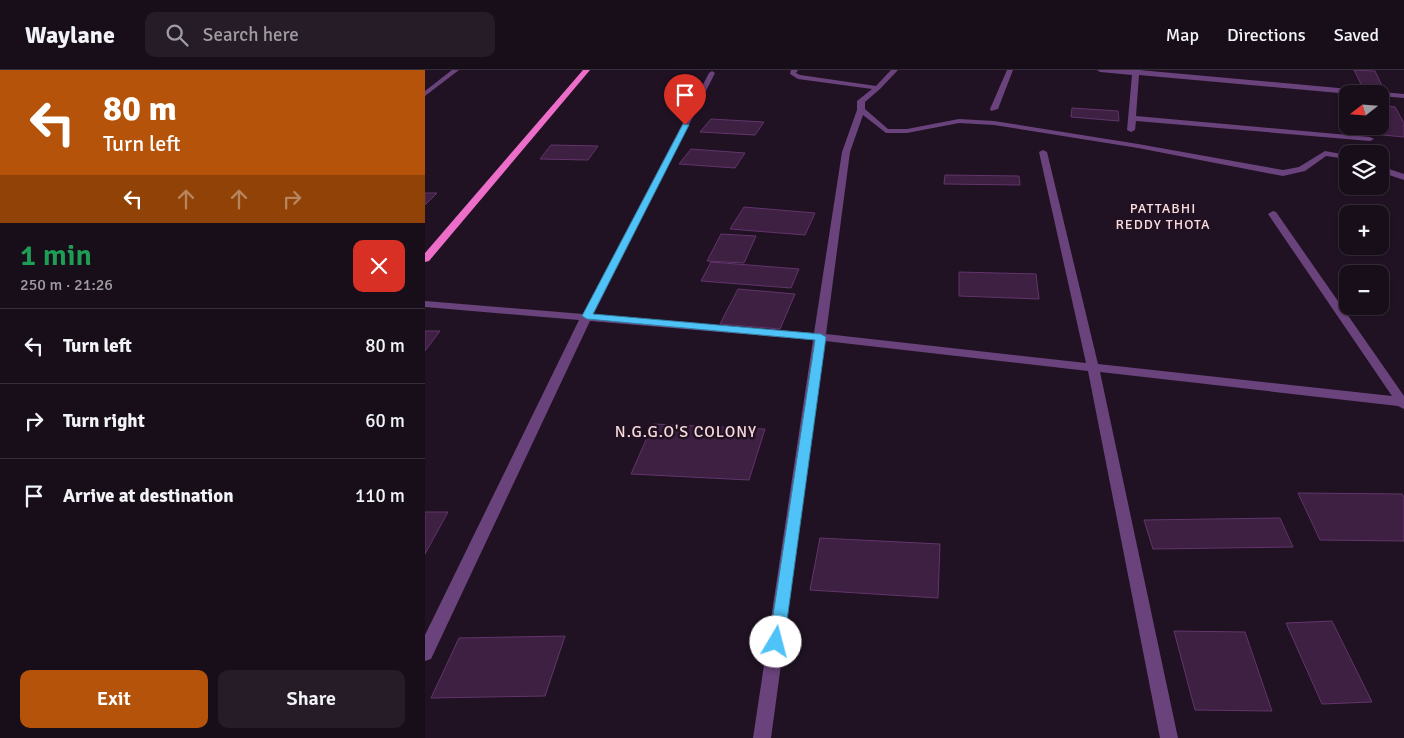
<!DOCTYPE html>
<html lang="en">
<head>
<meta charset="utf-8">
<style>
	:root { --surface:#180e1a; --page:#251c27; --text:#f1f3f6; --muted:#9f9ca2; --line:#362e39; --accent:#b45309 }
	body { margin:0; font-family:Signika,sans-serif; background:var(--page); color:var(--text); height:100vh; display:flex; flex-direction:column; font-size:19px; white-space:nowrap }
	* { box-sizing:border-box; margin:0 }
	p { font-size:16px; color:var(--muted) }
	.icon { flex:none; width:28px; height:28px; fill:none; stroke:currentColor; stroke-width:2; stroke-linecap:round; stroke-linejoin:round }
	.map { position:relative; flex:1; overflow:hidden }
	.panel { display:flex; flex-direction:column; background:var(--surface); width:425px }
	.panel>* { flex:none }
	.hud { background:#b45309; color:#fff; overflow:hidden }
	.needle { width:32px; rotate:253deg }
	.tools { position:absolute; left:914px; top:15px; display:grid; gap:10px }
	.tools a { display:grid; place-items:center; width:50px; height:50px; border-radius:10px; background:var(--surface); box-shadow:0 1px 4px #0004,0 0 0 1px var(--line); font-size:25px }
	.pin { position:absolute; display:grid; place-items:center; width:42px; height:42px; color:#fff; margin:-51px -21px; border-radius:50% 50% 50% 0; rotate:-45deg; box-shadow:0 0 5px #0007 }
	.pin .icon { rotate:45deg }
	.me { position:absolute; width:55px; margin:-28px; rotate:8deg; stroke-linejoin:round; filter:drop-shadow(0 0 4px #0008) }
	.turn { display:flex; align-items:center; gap:18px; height:105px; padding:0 20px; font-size:22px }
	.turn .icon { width:65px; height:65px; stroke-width:2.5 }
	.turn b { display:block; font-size:35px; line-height:42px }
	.lanes { display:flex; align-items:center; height:48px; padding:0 20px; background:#0003; justify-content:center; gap:25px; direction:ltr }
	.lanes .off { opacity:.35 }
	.round { display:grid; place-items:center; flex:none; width:52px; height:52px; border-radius:10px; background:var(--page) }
	.headline { display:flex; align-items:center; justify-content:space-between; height:85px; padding:0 20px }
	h1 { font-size:30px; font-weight:600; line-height:38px; color:#1e9e55 }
	.action { display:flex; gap:10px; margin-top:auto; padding:10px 20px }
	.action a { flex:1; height:58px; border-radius:10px; background:var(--accent); color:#fff; font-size:20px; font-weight:600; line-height:58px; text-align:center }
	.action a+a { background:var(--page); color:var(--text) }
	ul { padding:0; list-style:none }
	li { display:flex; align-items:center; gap:15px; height:75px; padding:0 20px; border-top:1px solid var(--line) }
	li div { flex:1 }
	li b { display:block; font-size:19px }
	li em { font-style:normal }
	header { display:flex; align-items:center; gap:30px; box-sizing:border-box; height:70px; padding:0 25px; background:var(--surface); border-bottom:1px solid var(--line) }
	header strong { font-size:24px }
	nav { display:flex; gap:28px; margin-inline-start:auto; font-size:18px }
	.search { width:350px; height:45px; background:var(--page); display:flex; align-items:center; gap:12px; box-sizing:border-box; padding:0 18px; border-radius:10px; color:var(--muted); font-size:19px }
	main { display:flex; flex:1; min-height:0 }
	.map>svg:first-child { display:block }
	.building { fill:#3d2042; stroke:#62356b }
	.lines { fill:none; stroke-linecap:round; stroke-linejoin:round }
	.minor { fill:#6a437c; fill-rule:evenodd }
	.major { fill:#ec6ec9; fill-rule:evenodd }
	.route { fill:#4fc3f7; stroke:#337fa1 }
	.labels { text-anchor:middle; stroke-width:5; stroke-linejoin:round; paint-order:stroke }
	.far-neighbourhood-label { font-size:14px; letter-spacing:1px; fill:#fadbdb; stroke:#201223 }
	.neighbourhood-label { font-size:16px; letter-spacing:1px; fill:#fadbdb; stroke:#201223 }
</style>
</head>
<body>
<header>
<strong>Waylane</strong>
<div class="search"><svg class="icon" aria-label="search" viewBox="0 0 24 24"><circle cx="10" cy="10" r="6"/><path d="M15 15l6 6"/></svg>Search here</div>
<nav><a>Map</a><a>Directions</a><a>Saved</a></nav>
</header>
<main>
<section class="panel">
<div class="hud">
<div class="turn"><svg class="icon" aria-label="left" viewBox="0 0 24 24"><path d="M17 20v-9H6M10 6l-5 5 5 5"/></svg><div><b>80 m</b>Turn left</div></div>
<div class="lanes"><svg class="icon" aria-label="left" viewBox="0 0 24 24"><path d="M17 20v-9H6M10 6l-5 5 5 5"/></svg><svg class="icon off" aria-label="ahead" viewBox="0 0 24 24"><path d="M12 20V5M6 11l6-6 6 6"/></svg><svg class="icon off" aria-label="ahead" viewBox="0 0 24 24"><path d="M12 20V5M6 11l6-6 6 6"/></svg><svg class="icon off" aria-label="right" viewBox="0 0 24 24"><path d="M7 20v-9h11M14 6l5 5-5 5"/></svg></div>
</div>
<div class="headline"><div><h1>1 min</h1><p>250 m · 21:26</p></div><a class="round" style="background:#d93025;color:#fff"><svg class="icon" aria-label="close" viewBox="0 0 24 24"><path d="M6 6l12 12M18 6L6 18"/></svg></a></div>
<ul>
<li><svg class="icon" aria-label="left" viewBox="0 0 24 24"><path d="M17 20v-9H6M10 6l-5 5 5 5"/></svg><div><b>Turn left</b></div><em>80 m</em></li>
<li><svg class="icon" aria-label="right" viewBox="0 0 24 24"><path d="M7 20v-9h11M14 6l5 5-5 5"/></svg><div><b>Turn right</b></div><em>60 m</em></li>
<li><svg class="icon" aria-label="arrive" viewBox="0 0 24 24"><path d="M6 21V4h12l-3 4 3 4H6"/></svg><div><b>Arrive at destination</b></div><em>110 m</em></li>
</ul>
<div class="action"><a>Exit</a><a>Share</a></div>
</section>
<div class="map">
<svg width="979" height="668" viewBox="0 0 979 668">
	<rect width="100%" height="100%" fill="#201223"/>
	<path class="building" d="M929 0 950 1 960 22 939 20Z
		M955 35 970 37 979 53V67L947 64 943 56H955Z
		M647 38 693 41 694 51 646 47Z
		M286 49 339 52 330 65 275 62Z
		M126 75 173 76 163 90 115 89Z
		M266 79 320 83 310 98 254 94Z
		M520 105 594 106 595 115 519 114Z
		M0 123H12L0 135Z
		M319 137 390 143 380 165 305 159Z
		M296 164 331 166 319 193 282 191Z
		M286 192 374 199 366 218 276 211Z
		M534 202 611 204 614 229 534 226Z
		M313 219 370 224 355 259 295 254Z
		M0 261H15L0 281Z
		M228 354 340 359 324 410 206 404Z
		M873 423 977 424 979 427V471L895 470Z
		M0 442H23L0 484Z
		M855 448 868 477 728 479 719 450Z
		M395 468 515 474 513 528 385 520Z
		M907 551 947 632 897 634 861 553Z
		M749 561 820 562 847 641 770 640Z
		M140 566 120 626 6 628 34 568Z"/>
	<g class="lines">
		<path class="minor" d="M27 0H34L0 26V21Z
			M366 0H373L371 3 375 5 451 16 466 0H473L455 19 440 32V39L463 59H482L534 49 569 51 713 74 858 100 874 97 900 81 922 85V89L901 86 880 101 858 106 713 78 569 55 534 53 482 63H461L438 45 425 82 401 264 661 293 614 82 618 80 622 82 673 294 967 326 843 144 848 141 851 142 979 326V339L973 336 675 302 753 668H735L663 301 400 271 346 668H328L388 270 165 251 6 589 0 591V565L154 250 0 237V231L158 244 284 3 287 1 290 3 168 245 389 263 417 82 432 40V31L447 19 373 9 365 4Z
			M582 0H588L573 39 566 41 565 39Z
			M672 0H714L979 24V28L955 26V24H925L714 5 711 46 945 67 949 69 945 71 711 51 710 60 706 62 702 60 707 5 675 2Z
			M955 96 979 104V110L955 102Z"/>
		<path class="major" d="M158 0H165L4 191 0 192V183Z"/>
	</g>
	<path class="route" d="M258 54 264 55 168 244 396 264 401 267 359 572 356 577 351 580 346 577 344 572 390 270 162 249 157 246Z"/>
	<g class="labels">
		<g class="far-neighbourhood-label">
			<text x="738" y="143">PATTABHI<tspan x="738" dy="16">REDDY THOTA</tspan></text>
		</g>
		<g class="neighbourhood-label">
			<text x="261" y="367">N.G.G.O'S COLONY</text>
		</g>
	</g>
</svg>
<div class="tools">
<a><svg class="needle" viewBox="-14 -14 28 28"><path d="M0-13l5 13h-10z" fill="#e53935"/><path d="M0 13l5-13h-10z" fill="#9f9ca2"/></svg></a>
<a><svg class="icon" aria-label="layers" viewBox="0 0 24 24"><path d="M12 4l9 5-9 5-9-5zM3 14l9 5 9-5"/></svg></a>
<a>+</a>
<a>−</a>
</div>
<div class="pin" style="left:260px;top:55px;background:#d93025"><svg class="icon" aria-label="arrive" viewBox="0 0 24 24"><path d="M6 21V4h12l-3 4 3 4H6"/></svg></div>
<svg class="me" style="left:351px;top:572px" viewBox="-20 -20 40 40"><circle r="19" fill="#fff"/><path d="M0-13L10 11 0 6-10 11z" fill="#4fc3f7"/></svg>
</div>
</main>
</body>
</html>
